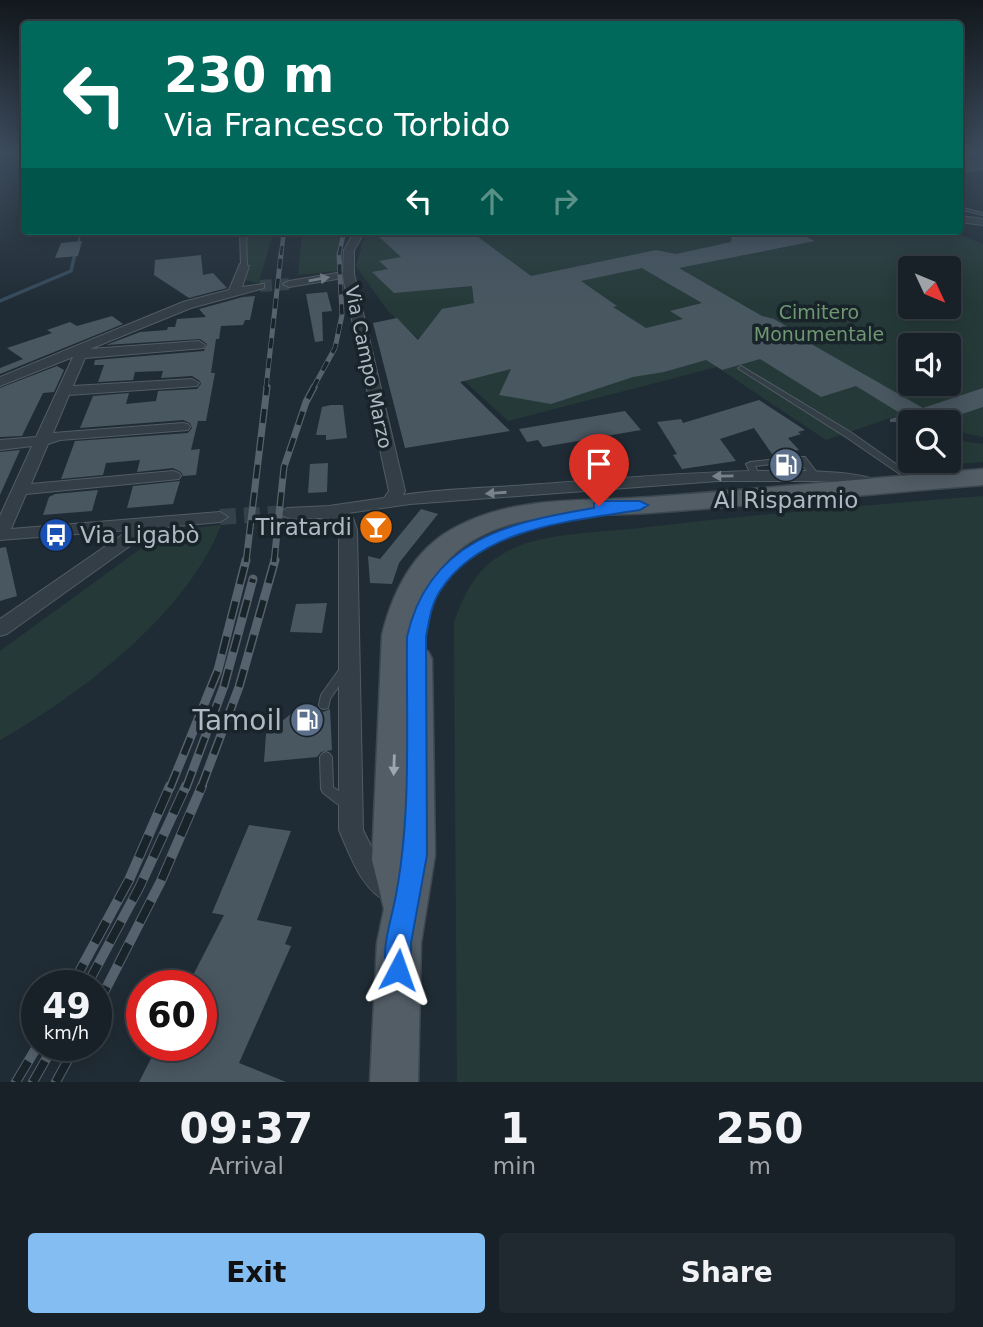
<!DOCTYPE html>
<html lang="en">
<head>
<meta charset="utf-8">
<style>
	:root { --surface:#182128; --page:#212930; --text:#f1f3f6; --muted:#9fa3a8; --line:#363e45; --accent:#83bdf2 }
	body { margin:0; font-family:"DejaVu Sans",sans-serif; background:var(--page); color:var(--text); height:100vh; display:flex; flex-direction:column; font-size:26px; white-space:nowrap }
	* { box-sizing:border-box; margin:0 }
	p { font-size:23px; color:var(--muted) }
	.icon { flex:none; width:38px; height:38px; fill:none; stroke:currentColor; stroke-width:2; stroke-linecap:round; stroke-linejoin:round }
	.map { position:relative; height:1082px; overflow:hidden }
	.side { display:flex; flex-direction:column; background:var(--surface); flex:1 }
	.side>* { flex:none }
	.hud { position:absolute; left:21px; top:21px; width:942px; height:214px; border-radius:7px; box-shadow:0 4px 18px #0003,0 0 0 2px var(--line); background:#00695c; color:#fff; overflow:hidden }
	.needle { width:46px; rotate:134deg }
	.controls { position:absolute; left:898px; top:256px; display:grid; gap:14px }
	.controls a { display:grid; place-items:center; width:63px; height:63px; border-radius:7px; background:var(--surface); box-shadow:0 4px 18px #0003,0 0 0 2px var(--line); font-size:35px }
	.speed { position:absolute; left:21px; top:970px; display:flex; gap:14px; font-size:35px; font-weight:700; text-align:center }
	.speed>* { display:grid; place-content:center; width:91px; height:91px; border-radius:50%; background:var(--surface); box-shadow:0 4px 18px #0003,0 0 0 2px var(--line); line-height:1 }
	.speed small { font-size:18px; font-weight:400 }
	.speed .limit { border:10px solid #d22; background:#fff; color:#111 }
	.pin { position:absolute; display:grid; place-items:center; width:60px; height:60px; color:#fff; margin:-72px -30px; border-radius:50% 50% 50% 0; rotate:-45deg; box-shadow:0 0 7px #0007 }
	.pin .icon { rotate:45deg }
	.me { position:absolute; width:77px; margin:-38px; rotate:4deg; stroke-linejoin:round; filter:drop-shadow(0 0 5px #0008) }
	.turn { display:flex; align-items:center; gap:24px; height:147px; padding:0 28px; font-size:32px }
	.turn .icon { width:91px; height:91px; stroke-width:2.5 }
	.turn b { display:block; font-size:49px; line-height:60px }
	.lanes { display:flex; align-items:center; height:66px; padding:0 28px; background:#0003; justify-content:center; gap:35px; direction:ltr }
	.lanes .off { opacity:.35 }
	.eta { display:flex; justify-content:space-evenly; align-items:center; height:119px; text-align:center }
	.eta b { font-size:42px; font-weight:800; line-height:49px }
	.action { display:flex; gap:14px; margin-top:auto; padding:14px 28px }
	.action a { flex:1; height:80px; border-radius:7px; background:var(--accent); color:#111; font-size:28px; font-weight:800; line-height:80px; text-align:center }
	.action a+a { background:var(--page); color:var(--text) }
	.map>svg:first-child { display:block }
	.green { fill:#253a38; fill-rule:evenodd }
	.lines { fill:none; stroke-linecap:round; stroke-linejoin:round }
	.stream-far1 { stroke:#354b5c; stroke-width:2.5 }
	.stream { stroke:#354b5c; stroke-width:3.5 }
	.building { fill:#495761; fill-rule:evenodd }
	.street-tunnel-far1 { stroke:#35414a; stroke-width:12; stroke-dasharray:12 6; stroke-linecap:butt }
	.street-tunnel { stroke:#35414a; stroke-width:16; stroke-dasharray:16 8; stroke-linecap:butt }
	.lane-casing { stroke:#515c64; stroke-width:2 }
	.street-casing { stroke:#515c64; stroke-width:2 }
	.primary-casing { stroke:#3d474f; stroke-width:3 }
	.lane { fill:#343e46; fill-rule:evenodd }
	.street { fill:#343e46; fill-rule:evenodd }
	.primary { fill:#525d66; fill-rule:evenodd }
	.rail-far4-casing { stroke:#56626d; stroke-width:4.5 }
	.rail-far3-casing { stroke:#56626d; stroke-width:5 }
	.rail-far2-casing { stroke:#56626d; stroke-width:7 }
	.rail-far1-casing { stroke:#56626d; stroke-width:9 }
	.rail-casing { stroke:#56626d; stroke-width:10 }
	.rail-far4 { stroke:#19232a; stroke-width:2.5; stroke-dasharray:9; stroke-linecap:butt }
	.rail-far3 { stroke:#19232a; stroke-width:3.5; stroke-dasharray:10; stroke-linecap:butt }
	.rail-far2 { stroke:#19232a; stroke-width:4.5; stroke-dasharray:14; stroke-linecap:butt }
	.rail-far1 { stroke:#19232a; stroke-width:6; stroke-dasharray:18; stroke-linecap:butt }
	.rail { stroke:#19232a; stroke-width:8; stroke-dasharray:24; stroke-linecap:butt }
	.oneway { fill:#77828b }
	.oneway2 { fill:#9ca7b0 }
	.route { fill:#1a73e8; stroke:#114b97; stroke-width:2 }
	.labels { text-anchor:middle; stroke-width:7; stroke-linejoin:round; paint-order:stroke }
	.far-park-label { font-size:19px; fill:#6f9772; stroke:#19232a }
	.far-street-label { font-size:19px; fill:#aeb9c3; stroke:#19232a }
	.poi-label { font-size:23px; fill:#aeb9c3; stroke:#19232a }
	.near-poi-label { font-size:28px; fill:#aeb9c3; stroke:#19232a; text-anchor:end }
</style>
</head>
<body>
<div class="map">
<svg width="983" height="1082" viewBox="0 0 983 1082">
	<rect width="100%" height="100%" fill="#202c35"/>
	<path class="green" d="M247 231H274L259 281 261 284 244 280 248 264Z
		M302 231H351L339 252 337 271 298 275Z
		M366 231H950L983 244V437L949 430 948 422H923L905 413 826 440 717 367 508 421 388 311 356 266ZM910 268H948V306H910ZM910 345H948V383H910Z
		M949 439 983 444V462L956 464 949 460Z
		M983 496V1082H457L454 622C468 584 481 561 521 545 557 532 610 532 648 527 759 514 871 505 983 496Z
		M221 525C187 614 80 695 0 740V651L165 531Z"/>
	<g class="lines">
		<path class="stream-far1" d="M75 255 81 231"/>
		<path class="stream" d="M0 301 71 271 75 254"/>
	</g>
	<path class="building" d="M401 231H470L531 276 656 250 676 254 731 242 732 231H794L815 241 679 268 762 316 774 319 805 337H802L806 341 923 408 983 388V407L944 420 947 422H890V419L903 415 856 386 821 397 760 359 722 370 706 360 664 372 633 377 551 404 499 395 511 369 460 382 510 431 405 448 373 323 397 318 418 340 442 309 474 303 472 286 394 293 372 272 388 269 379 261 401 257 377 235ZM642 268 669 284 702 303 670 311 683 319 646 328 613 307 617 306 581 281Z
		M82 241 78 256 55 258 61 243Z
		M201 255 203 275 213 273 227 288 189 298 154 275 155 260Z
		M327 292 332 311 322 312 323 341 315 342 306 294Z
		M255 296 250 320H245L243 325 221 326 219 339H216L211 373H215L206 421H198L191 450 200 449 196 475 183 476 181 472 173 468 137 472 140 460 106 463 103 475 61 479 75 441 188 433 192 428 190 423 183 420 80 428 93 396 129 393 126 404 156 401 158 391 197 389 201 384 200 381 192 376 161 378 163 371 135 372 133 380 98 382 104 365H94L95 360 204 351 207 344 200 339 106 345 140 332 167 330 168 327H175L177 319 206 317 199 309 243 297Z
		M112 316 123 324 0 374V368L23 359 7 348 52 333 47 330 70 322 77 326Z
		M57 366 64 370 54 392 43 393 22 436 0 437V388Z
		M759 400 805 430 798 432 801 434 788 438 799 450 792 451 795 455 774 457 754 428 720 439 736 461 682 469 673 455 677 454 657 422 681 419 683 423Z
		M331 405H343L347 438 326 440V435H316L322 407Z
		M625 411 641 430 543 447 538 440 527 442 519 429Z
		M20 450 0 495V452Z
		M328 463 327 492 308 493 310 464Z
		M180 481 173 504 127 508 133 486Z
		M98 490 92 511 43 515 49 497 55 494Z
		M421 509 438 514 399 563 392 584 370 583 368 556 380 559Z
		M6 547 17 596 0 601V548Z
		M327 603 322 633 290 632 296 604Z
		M302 705H316L323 712 330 709 332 750 321 752 317 757 264 762 266 734Z
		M249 825 291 831 257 920 292 927 285 944 291 946 239 1063 286 1082H139L158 1045H201V985H188L224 915 212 913Z"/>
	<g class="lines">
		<path class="street-tunnel-far1" d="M260 286 289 284"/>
		<path class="street-tunnel" d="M220 517 287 513"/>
		<g class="lane-casing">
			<path id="lane" d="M983 167V169L959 173V171Z
				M959 207 983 213V215L959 209Z
				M240 231H246L247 266 244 268 241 266Z
				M741 366 852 433 920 481 916 483H913L846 437 739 369 738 368Z
				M802 457H805L818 474 819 476 818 478H812L800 462H790L786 460 790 458Z
				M777 459H780L781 461 780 463 755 466 760 476 756 478 752 476 746 464 750 462Z
				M345 666 349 667 350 670 330 699 328 708 324 709 320 708 319 705 321 695 341 667Z
				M326 752 330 754 332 757 333 787 352 800 354 804 352 808C342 811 331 798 323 793L321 789 320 757 322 754Z"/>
		</g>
		<g class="street-casing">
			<path id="street" d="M983 160V166L959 171V165Z
				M959 216 983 219V225L959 222Z
				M355 231H365L354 250V274L405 491 403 495C448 488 495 488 541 484 592 481 856 455 884 485L876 490 828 481H718L410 504 348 513 353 518 357 530 363 830 376 856 399 882 403 891 399 900 390 903C362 892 350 855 339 830V530L337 521C320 513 291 525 279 513L287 508 329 506 384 498 389 491 343 278 289 287 283 284 289 281 343 272 344 250Z
				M240 264 249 266 242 287 264 284V288L191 308 90 349 199 341 205 345 204 348 85 358 73 386 192 379 199 383 197 386 69 395 53 433 183 423 188 424 190 427 188 430 60 440 48 444 31 484 173 471 179 473 181 476 179 479 26 494 11 529 220 512 228 517 220 522 155 528 7 634 0 636V619L129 530 0 540V516L32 446 0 450V440L36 437 73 357 0 386V377L183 302 229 290Z"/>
		</g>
		<g class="primary-casing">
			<path id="primary" d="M983 469V485C872 494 760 505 649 513 591 517 529 509 477 538 436 560 414 603 414 648L428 651 432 659 435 855 421 943 418 1082H370L377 943 384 909 372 860 382 635C393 590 415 547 458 526 518 495 585 502 650 497 761 489 872 478 983 469Z"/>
		</g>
		<use href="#lane" class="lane"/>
		<use href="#street" class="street"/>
		<use href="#primary" class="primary"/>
		<g class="rail-far4-casing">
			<path id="rail-far4" d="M281 255 284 231
				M339 255 344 231"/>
		</g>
		<g class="rail-far3-casing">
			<path id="rail-far3" d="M266 388 281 254
				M313 388 335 348 342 315 339 254"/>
		</g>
		<g class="rail-far2-casing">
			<path id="rail-far2" d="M246 562 267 387
				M274 562 284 467 306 402 314 387"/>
		</g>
		<g class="rail-far1-casing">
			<path id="rail-far1" d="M170 788 218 670 246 560
				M186 788 224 686 253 579
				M201 788 239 687 275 560"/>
		</g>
		<g class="rail-casing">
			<path id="rail" d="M72 985 129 880 170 786
				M87 985 139 888 186 786
				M96 1008 161 881 202 786
				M16 1082 38 1045
				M33 1082 54 1045
				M56 1082 76 1045"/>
		</g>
		<use href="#rail-far4" class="rail-far4"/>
		<use href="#rail-far3" class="rail-far3"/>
		<use href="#rail-far2" class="rail-far2"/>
		<use href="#rail-far1" class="rail-far1"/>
		<use href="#rail" class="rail"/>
	</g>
	<defs><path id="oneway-solid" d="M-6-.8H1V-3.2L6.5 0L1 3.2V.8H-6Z" transform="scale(1.75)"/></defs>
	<g class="oneway">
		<use href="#oneway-solid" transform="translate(319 279) rotate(-10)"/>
		<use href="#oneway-solid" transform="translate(723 476) rotate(179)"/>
		<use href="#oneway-solid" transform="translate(496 493) rotate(176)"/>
	</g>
	<use class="oneway2" href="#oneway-solid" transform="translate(394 765) rotate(92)"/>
	<linearGradient id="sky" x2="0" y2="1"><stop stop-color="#12181d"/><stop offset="0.5" stop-color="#3c4b5c"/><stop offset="1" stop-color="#3c4b5c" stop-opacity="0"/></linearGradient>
	<rect width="983" height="304" fill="url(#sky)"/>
	<path class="route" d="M599 501H640L648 505 640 510C573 521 481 527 440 591 431 605 429 621 426 637L427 855 411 943V970L407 979 398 983 389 979C379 956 390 924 395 900 412 815 406 724 407 637 428 541 508 522 594 508V503Z"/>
	<defs>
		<g id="fuel-disc" transform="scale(1.75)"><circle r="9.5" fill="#5c6f8a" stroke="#19232a"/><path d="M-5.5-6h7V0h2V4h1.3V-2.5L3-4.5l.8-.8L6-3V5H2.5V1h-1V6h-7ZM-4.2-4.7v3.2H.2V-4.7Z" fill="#fff"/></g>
		<g id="bar-disc" transform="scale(1.75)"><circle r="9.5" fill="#e8710a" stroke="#19232a"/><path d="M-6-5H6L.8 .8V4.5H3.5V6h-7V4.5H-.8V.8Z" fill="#fff"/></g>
		<g id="bus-disc" transform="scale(1.75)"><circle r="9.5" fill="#1a4fb4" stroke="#19232a"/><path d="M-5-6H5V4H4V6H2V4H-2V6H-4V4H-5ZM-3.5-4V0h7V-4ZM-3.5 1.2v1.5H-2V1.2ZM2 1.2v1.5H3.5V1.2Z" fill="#fff"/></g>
	</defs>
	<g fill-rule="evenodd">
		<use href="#fuel-disc" x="786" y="465"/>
		<use href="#bar-disc" x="376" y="527"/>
		<use href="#bus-disc" x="56" y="535"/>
		<use href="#fuel-disc" x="307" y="720"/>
	</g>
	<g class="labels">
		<g class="far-park-label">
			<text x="819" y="319">Cimitero<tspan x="819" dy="22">Monumentale</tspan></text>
		</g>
		<g class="far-street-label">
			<text transform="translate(369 367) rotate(78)" y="7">Via Campo Marzo</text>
		</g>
		<g class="poi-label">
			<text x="786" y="508">Al Risparmio</text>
			<text x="352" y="535" text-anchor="end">Tiratardi</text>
			<text x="80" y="543" text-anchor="start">Via Ligabò</text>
		</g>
		<g class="near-poi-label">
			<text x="282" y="730">Tamoil</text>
		</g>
	</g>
</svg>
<div class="controls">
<a><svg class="needle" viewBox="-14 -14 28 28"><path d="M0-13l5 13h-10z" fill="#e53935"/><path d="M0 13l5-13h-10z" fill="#9fa3a8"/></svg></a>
<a><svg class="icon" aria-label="sound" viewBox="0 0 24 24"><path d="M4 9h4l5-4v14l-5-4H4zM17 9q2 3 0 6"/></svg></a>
<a><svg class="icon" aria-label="search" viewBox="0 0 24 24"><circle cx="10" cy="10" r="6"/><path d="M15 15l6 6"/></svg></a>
</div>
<div class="speed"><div>49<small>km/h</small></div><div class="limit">60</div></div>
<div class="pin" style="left:599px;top:506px;background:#d93025"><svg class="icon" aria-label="arrive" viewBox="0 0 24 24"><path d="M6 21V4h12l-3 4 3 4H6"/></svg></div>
<svg class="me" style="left:398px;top:970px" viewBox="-20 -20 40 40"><path d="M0-17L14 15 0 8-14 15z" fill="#1a73e8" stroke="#fff" stroke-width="4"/></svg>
<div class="hud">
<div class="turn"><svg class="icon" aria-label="left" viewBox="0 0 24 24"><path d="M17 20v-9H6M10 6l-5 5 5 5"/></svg><div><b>230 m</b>Via Francesco Torbido</div></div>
<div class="lanes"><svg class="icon" aria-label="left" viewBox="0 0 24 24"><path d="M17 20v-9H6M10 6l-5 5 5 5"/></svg><svg class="icon off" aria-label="ahead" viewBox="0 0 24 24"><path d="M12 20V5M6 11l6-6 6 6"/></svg><svg class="icon off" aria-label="right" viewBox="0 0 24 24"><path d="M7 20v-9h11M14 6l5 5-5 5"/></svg></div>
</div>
</div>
<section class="side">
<div class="eta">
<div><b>09:37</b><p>Arrival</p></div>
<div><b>1</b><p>min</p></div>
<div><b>250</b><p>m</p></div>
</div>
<div class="action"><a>Exit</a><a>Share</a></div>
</section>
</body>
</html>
